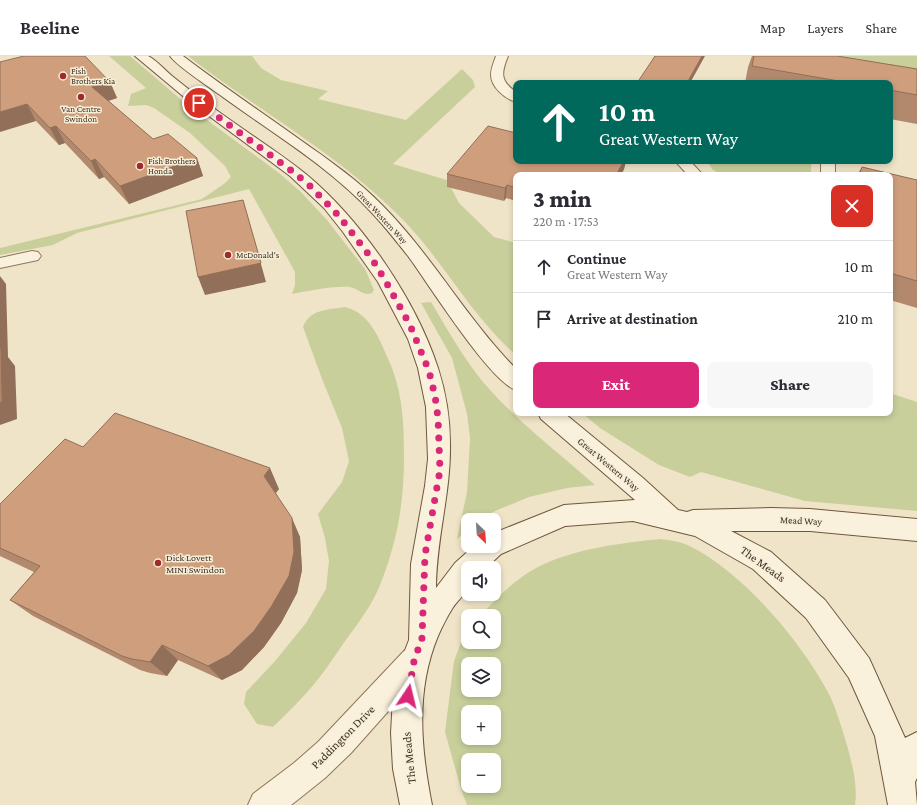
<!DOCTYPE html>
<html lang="en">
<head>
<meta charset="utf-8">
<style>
	:root { --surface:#fff; --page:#f7f7f7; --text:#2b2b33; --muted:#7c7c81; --line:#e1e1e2; --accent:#db2777 }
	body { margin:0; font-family:"Crimson Pro",serif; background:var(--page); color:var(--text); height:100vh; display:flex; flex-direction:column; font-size:15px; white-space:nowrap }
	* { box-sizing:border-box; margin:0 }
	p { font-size:13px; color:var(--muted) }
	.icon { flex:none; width:22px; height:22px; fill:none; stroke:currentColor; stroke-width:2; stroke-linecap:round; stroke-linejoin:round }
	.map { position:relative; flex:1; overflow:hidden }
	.details { position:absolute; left:513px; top:116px; width:380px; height:244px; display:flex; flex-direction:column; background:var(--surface); border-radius:8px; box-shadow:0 2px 6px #0003 }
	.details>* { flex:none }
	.top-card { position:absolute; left:513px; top:24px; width:380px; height:84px; border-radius:8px; box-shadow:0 2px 6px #0003; background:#00695c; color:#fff; overflow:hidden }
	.needle { width:26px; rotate:155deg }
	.tools { position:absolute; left:461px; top:457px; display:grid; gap:8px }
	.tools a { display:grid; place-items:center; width:40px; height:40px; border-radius:8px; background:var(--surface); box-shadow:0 2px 6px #0003; font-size:20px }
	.pin { position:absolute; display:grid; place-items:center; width:34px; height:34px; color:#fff; margin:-17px; border:2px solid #fff; border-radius:50%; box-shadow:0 1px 4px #0007 }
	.me { position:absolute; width:44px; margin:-22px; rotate:10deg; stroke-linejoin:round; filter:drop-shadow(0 0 3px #0008) }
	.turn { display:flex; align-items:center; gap:14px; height:84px; padding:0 20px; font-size:18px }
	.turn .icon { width:52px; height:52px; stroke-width:2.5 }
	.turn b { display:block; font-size:28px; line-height:34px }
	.round { display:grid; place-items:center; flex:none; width:42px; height:42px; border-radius:8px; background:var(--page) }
	.head { display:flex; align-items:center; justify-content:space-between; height:68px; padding:0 20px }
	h1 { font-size:24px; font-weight:800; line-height:30px }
	.primary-button { display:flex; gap:8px; margin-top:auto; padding:8px 20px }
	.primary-button a { flex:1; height:46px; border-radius:8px; background:var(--accent); color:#fff; font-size:16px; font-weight:800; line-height:46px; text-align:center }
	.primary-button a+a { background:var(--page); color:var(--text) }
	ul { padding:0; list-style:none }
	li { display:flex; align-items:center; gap:12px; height:52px; padding:0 20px; border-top:1px solid var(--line) }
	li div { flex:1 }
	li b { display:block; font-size:15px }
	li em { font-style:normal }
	header { display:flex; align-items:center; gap:24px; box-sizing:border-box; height:56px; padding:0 20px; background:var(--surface); border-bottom:1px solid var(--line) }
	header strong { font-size:19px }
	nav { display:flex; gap:22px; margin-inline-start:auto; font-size:14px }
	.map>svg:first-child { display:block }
	.green { fill:#c9cf9b; fill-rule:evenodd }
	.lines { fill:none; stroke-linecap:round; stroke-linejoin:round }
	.minor-casing { stroke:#8d765c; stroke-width:2 }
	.secondary-casing { stroke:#6f573f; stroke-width:2 }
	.minor { fill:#faf1dc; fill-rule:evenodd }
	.secondary { fill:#faf1dc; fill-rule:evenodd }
	.wall { fill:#b2896c }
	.shaded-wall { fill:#916f58 }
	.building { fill:#cf9f7d; stroke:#916f58 }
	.route { stroke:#db2777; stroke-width:7; stroke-dasharray:0 12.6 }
	.poi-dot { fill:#9e2a2b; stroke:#f7eed8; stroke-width:1.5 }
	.labels { text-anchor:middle; stroke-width:3; stroke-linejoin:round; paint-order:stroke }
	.far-poi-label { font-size:9px; fill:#3d2e20; stroke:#f7eed8; text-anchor:start }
	.far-street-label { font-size:9px; fill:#3d2e20; stroke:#f7eed8 }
	.street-label { font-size:10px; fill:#3d2e20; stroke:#f7eed8 }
	.poi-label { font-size:10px; fill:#3d2e20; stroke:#f7eed8; text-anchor:start }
	.near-street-label { font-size:12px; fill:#3d2e20; stroke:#f7eed8 }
</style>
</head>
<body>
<header>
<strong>Beeline</strong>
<nav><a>Map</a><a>Layers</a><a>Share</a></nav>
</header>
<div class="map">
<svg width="917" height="749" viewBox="0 0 917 749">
	<rect width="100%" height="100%" fill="#f0e4c8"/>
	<path class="green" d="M109 0H130L192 53 279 117 301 136 327 164 365 213 374 234 372 237C364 241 358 232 349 231 331 230 310 235 292 238L295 229V216L249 133 77 177 53 189 0 199V192L202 143 225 127 231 121 225 110 190 77 154 52 146 49 128 50 131 38 146 32Z
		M188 0H252L261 12 281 24 328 35 318 43 406 64 462 13 473 24 475 31 393 108 447 124 459 147 494 181 516 187V299C472 261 445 208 406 167 342 100 260 56 188 0Z
		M841 0H917V21L854 10Z
		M707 105H808L811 108V117L809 119H723L713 114Z
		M431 246C449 276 467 309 491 335 522 369 560 398 595 429L567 432 529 441 495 455 480 464H468V474L457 483 467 436 470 382 467 358 452 302 421 247Z
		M345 251C371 257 380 285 390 307 403 339 404 368 404 402 404 447 397 487 380 529 373 547 360 565 348 581 337 596 327 613 315 627 302 643 287 657 273 671L257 668 244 648 246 636 275 605 306 567 326 533 329 505 325 482 318 458 342 426 349 405 342 372 322 323 303 271C310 253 327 254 345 251Z
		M890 337 917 346V455L805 445 701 416 690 421 659 409 600 372 582 357H890Z
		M661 483C668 484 677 485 685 488 740 512 803 587 830 640 837 655 842 673 847 689 852 708 858 729 855 749H467L461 733 445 676 454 605 464 578 468 574V586H494V560H480C497 542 514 524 536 512 572 493 620 487 661 483ZM468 608H494V634H468ZM468 656H494V682H468ZM468 704H494V730H468Z"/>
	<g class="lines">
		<g class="minor-casing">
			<path id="minor" d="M496 0H508C501 17 500 25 516 36V46C505 43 491 31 491 19 491 12 494 6 496 0Z
				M675 105H690L703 119H688Z
				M819 105H833L835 108V119H821V108Z
				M32 195 38 196 41 200 38 204 0 212V202Z
				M414 591 424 595 428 605 424 615 351 697 325 722 300 742 291 749H248L253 738 294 707 318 686 404 595Z"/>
		</g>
		<g class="secondary-casing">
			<path id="secondary" d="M135 0C139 0 145 0 148 0 155 3 166 15 172 20 193 37 214 53 236 68 260 85 285 101 307 119 362 165 416 244 438 312 446 337 450 362 450 388 451 437 436 483 436 532L455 507 474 490H494V477L564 449 635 444 541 363 538 357H564L643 422 678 454 687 456 693 454 771 452 810 453 917 463V485L810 475H731L771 496 825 544 869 602 905 682 917 676V722L915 726 917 749H888L875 680 849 622 806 562 753 513 695 480 633 465 565 470 501 498 486 512H468C468 518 469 525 468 530 466 538 456 546 452 553 447 561 442 571 438 580 415 635 421 693 432 749H400L393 713 391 677 393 641 400 607 409 584 411 508 425 430 428 403 426 351 418 312 408 283 378 226 343 176 324 152 290 120 190 46Z
				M170 0H183C221 29 260 55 299 83 329 104 359 125 384 151 433 201 467 263 516 313V334C490 326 428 227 408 200 397 186 386 172 373 158 330 111 272 77 220 39 208 30 178 11 170 0Z"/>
		</g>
		<use href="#minor" class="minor"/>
		<use href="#secondary" class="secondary"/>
	</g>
	<path class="wall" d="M752 0H837L917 13V68L890 63V27H745L748 11Z
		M0 6 110 26 117 42 108 45 153 83 197 102 203 120 129 148 104 121 99 123 65 87 59 89 36 65Z
		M516 105H626L624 113 621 119H516V145L506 142 504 145 447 131V118Z
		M862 111 917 124V252L890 244V119H857Z
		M83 391 279 433 276 437 300 481 302 514 297 537 281 567 264 591 242 614 222 624 178 604 167 620 150 617 140 614 33 560 10 544 34 516 0 500V448Z"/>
	<path class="shaded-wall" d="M702 0H705L690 27H687Z
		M110 26 117 42 99 48 92 31Z
		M27 48 36 65 0 76V56Z
		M56 70 65 87 59 89 50 72Z
		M197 102 203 120 129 148 120 130Z
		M95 103 104 121 99 123 91 105Z
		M624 105H626L624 113 621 119H616Z
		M507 129 506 142 504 145 505 132Z
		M243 144 266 226 205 239 198 221Z
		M0 220 6 228 8 301 15 310 17 363 0 369Z
		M270 412 279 433 273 440 264 420Z
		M292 462 300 481 302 514 297 537 281 567 264 591 242 614 222 624 208 610Z
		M162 589 178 604 167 620 150 606Z"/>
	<path class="building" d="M24 0H85L110 26 92 31 153 83 168 78 197 102 120 130 95 103 91 105 56 70 50 72 27 48 0 56V6Z
		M655 0H702L687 27H637Z
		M754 0H837L917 13V39L890 34V27H850L752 10Z
		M488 70 516 77V105H624L616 119H516V132L507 129 505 132 447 118Z
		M862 111 917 124V225L890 217V119H859Z
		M243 144 261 207 198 221 186 155Z
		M0 292H1L2 346 0 347Z
		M115 357 270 412 264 420 292 462 294 496 289 520 271 551 254 575 229 599 208 610 162 589 150 606 132 603 122 600 10 544 40 510 0 492V448L65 383 83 391Z"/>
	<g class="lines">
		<path class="route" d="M199 47 292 115 309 129 339 160 372 203 385 224 410 269 429 315 435 340 438 362 440 414 425 499 422 582 414 605 408 640"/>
	</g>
	<g class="poi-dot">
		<circle cx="63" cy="20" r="4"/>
		<circle cx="81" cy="41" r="4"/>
		<circle cx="140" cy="110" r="4"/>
		<circle cx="228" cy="199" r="4"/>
		<circle cx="158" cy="507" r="4"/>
	</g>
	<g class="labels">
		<g class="far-poi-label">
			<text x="71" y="18">Fish<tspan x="71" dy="10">Brothers Kia</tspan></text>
			<text x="81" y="56" text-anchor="middle">Van Centre<tspan x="81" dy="10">Swindon</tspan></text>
			<text x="148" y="108">Fish Brothers<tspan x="148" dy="10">Honda</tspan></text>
			<text x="236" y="202">McDonald's</text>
		</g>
		<g class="far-street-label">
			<text transform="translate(382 161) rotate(47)" y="3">Great Western Way</text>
		</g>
		<g class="street-label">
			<text transform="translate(609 408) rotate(40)" y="4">Great Western Way</text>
			<text transform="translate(801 464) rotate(3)" y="4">Mead Way</text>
		</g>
		<g class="poi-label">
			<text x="166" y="505">Dick Lovett<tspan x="166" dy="12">MINI Swindon</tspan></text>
		</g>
		<g class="near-street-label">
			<text transform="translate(763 508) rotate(36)" y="4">The Meads</text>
			<text transform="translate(343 681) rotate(-45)" y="4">Paddington Drive</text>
			<text transform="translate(409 702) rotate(-96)" y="4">The Meads</text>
		</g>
	</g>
</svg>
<div class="tools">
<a><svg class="needle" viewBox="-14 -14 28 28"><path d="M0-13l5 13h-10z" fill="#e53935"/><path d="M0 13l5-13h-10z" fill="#7c7c81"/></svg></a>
<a><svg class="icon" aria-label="sound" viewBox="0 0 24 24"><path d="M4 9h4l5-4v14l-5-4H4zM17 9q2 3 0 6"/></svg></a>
<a><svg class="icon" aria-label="search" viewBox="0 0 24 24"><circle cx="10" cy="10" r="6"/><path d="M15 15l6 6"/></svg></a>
<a><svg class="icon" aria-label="layers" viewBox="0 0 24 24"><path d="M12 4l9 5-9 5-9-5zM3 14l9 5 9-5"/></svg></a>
<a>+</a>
<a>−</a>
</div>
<div class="pin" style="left:199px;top:47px;background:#d93025"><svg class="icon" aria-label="arrive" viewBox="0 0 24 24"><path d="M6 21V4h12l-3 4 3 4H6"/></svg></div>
<svg class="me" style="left:408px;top:640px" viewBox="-20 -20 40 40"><path d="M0-17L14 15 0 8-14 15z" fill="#db2777" stroke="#fff" stroke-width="4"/></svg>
<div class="top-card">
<div class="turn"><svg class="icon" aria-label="ahead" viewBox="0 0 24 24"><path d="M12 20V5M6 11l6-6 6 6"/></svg><div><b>10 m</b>Great Western Way</div></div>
</div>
<section class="details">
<div class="head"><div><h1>3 min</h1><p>220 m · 17:53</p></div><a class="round" style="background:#d93025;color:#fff"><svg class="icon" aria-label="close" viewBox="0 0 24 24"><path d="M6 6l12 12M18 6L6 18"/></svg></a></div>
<ul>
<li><svg class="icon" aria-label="ahead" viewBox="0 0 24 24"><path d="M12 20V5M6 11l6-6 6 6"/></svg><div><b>Continue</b><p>Great Western Way</p></div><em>10 m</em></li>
<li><svg class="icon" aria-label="arrive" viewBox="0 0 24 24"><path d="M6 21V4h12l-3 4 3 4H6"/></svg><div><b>Arrive at destination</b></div><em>210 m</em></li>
</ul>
<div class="primary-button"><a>Exit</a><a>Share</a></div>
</section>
</div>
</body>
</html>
